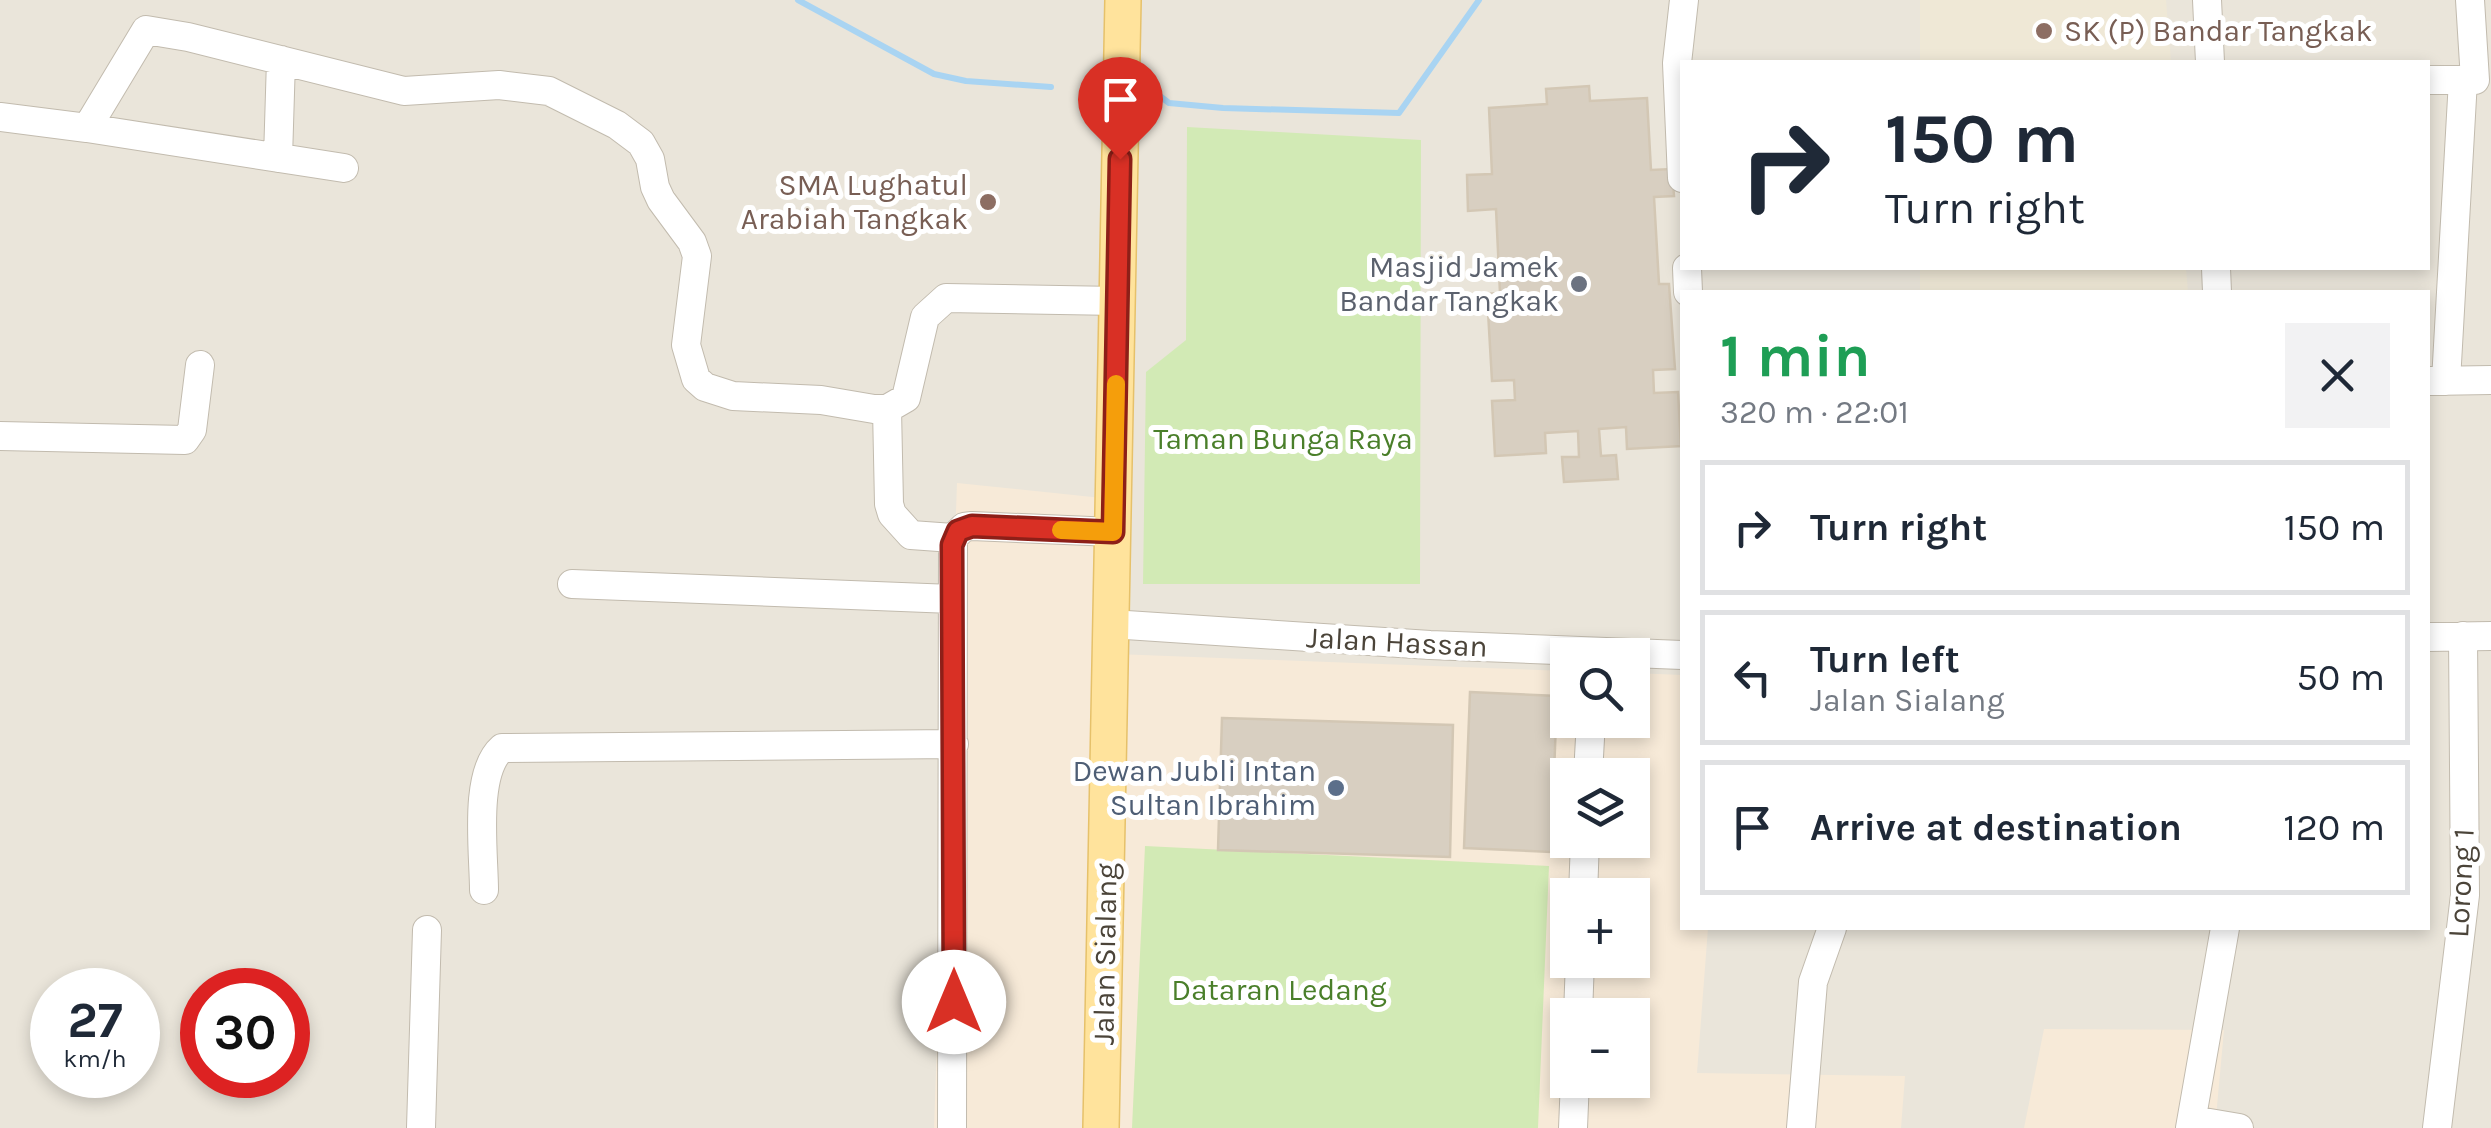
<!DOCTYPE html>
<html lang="en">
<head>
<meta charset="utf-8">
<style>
	:root { --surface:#fff; --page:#f2f2f3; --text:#1f2937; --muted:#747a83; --line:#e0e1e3 }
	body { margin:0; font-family:Karla,sans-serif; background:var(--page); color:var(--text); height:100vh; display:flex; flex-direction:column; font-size:38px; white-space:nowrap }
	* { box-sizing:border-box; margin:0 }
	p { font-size:32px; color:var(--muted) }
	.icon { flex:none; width:55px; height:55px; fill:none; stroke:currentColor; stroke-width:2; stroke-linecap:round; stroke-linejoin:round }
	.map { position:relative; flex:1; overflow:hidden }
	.drawer { position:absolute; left:1680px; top:290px; width:750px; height:640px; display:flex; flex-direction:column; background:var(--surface); border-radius:0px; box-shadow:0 5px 15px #0003 }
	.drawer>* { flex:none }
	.banner { position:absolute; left:1680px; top:60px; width:750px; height:210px; border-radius:0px; box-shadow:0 5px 15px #0003; background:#fff; color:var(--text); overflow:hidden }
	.tools { position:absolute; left:1550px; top:638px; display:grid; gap:20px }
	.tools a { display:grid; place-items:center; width:100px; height:100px; border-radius:0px; background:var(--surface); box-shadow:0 5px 15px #0003; font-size:50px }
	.speed { position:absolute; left:30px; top:968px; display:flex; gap:20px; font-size:50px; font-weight:700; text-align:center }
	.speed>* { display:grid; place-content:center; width:130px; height:130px; border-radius:50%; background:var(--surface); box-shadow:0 5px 15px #0003; line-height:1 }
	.speed small { font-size:25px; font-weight:400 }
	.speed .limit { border:15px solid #d22; background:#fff; color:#111 }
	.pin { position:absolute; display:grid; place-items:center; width:85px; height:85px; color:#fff; margin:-102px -42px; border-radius:50% 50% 50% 0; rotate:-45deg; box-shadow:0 0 10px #0007 }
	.pin .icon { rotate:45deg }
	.me { position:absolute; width:110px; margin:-55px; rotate:0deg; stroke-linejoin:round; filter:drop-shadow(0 0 8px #0008) }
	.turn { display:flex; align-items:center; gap:35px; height:210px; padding:0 40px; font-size:45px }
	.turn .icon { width:130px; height:130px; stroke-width:2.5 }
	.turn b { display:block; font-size:70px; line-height:85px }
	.round { display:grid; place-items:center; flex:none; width:105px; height:105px; border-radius:0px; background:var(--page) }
	.overview { display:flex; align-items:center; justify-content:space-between; height:170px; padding:0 40px }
	h1 { font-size:60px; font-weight:700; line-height:75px; color:#1e9e55 }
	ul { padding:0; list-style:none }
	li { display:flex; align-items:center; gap:30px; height:135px; margin:0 20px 15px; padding:0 20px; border:5px solid var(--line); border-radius:0px }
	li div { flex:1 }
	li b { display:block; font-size:38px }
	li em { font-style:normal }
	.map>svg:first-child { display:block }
	.residential { fill:#eae5da; fill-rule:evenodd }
	.commercial { fill:#f7ead8; fill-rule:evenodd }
	.education { fill:#efe8d6 }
	.green { fill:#d2eab5 }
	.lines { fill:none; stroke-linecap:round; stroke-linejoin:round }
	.stream { stroke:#a9d4f2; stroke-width:6 }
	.building { fill:#d8cfc1; stroke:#d3c7b4; stroke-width:2.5 }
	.minor-casing { stroke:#c2bbae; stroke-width:30 }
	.major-casing { stroke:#e6c16a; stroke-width:38 }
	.minor { stroke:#fff; stroke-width:28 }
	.major { stroke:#ffe39c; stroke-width:35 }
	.route-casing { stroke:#8d1f18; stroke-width:25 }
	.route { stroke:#d93025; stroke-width:18 }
	.slow { stroke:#f59e0b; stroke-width:18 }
	.education-dot { fill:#8d6e63; stroke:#fff; stroke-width:4 }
	.worship-dot { fill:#6b7280; stroke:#fff; stroke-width:4 }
	.service-dot { fill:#5c6f8a; stroke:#fff; stroke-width:4 }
	.labels { text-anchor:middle; stroke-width:10; stroke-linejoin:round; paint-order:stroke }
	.education-label { font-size:30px; fill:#785e54; stroke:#fff; text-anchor:start }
	.worship-label { font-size:30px; fill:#5b616d; stroke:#fff; text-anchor:end }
	.park-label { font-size:30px; fill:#4a7f2a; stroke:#fff }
	.street-label { font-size:30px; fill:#4b4439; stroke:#fff }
	.service-label { font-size:30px; fill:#4e5e75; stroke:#fff; text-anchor:end }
</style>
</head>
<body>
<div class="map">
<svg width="2491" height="1128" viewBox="0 0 2491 1128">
	<rect width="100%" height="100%" fill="#f6f3ec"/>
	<path class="residential" d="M0 0H2491V1128H0ZM1682 62H2428V268H1682ZM1682 292H2428V928H1682ZM1568 655H1632V720H1568ZM1568 775H1632V840H1568ZM1568 895H1632V960H1568ZM52 990H138V1075H52ZM202 990H288V1075H202ZM1568 1015H1632V1080H1568Z"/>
	<path class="commercial" d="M957 483 1121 500 1116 654 1567 671 1568 720H1632L1633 673 1682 675V928H1708L1697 1073 1905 1076 1901 1128H934ZM1568 775H1632V840H1568ZM1568 895H1632V960H1568ZM1568 1015H1632V1080H1568Z
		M2044 1029 2224 1030 2215 1128H2024Z"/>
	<path class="education" d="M1920 0H2166L2171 62H1920Z
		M1920 268H2186L2188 292H1920Z"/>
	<path class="green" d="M1187 127 1421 140 1420 584H1143L1146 372 1186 340Z
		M1145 846 1549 866 1538 1128H1132Z"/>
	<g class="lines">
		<path class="stream" d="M798 0 934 74 966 81 1051 87
			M1156 93 1169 103 1223 108 1399 113 1479 0"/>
	</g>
	<path class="building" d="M1589 86 1590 101 1647 98 1651 170 1672 169 1674 196 1654 197 1659 284H1669L1675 369 1653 370 1654 393 1678 392 1681 446 1627 449 1626 427 1599 429 1601 456 1616 455 1618 479 1564 482 1562 457H1579L1578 431 1545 433 1546 453 1495 456 1492 401 1515 400 1514 380 1492 381 1487 294 1500 293 1496 209 1468 211 1467 175 1492 174 1489 108 1547 104 1546 89Z
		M1470 692 1557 696 1551 852 1464 848Z
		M1222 718 1453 725 1450 857 1218 850Z"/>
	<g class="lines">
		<g class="minor-casing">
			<path id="minor" d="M2207 0 2210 62
				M2470 0 2475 80
				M2428 80H2463L2446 381
				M0 117 87 128 146 30 188 37 404 91 499 85 549 91 617 125 641 143 650 159 655 187 661 200 692 242 697 256 686 345 696 379 705 387 733 396 821 400 874 409H887L906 398 925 317 946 298 1118 301
				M87 128 344 168
				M278 158 281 60
				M1682 178 1677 63 1684 0
				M1687 268 1688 292
				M2216 268 2217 292
				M2429 381 2491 380
				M887 409 889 504 892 514 911 535 953 538
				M0 436 185 440 192 430 200 365
				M572 584 952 599
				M1111 624 1430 645 1682 655
				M2428 637 2491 636
				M1588 775 1591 720
				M484 890C484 853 473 773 502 748L954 744
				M1583 895 1585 840
				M1578 1015 1580 960
				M2192 1120 2239 1128
				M421 1128 427 930
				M952 1128 953 538 964 527 972 526 1113 532
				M1573 1128 1575 1080
				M1801 1128 1813 982 1832 928
				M2190 1128 2225 928
				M2437 1128 2465 895 2463 636"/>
		</g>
		<g class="major-casing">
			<path id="major" d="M1101 1128 1123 0"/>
		</g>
		<use href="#minor" class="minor"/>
		<use href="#major" class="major"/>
	</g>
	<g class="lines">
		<g class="route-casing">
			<path id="route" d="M954 1002 952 545 958 531 972 526 1113 532 1120 159"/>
		</g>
		<use href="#route" class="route"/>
		<path class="slow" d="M1061 530 1113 532 1116 384"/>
	</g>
	<g class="education-dot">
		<circle cx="2044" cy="31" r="10"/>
		<circle cx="988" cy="202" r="10"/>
	</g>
	<circle class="worship-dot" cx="1579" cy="284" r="10"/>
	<circle class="service-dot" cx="1336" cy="788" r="10"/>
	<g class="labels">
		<g class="education-label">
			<text x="2064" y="41">SK (P) Bandar Tangkak</text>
			<text x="968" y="195" text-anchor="end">SMA Lughatul<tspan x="968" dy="34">Arabiah Tangkak</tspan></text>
		</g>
		<g class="worship-label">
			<text x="1559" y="277">Masjid Jamek<tspan x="1559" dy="34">Bandar Tangkak</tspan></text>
		</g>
		<g class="park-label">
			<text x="1283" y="449">Taman Bunga Raya</text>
			<text x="1279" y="1000">Dataran Ledang</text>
		</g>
		<g class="street-label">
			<text transform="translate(1397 642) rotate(3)" y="10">Jalan Hassan</text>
			<text transform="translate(2461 883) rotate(-87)" y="10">Lorong 1</text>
			<text transform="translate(1105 954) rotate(-89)" y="10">Jalan Sialang</text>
		</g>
		<g class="service-label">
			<text x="1316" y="781">Dewan Jubli Intan<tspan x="1316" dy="34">Sultan Ibrahim</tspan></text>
		</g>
	</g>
</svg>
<div class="tools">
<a><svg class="icon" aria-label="search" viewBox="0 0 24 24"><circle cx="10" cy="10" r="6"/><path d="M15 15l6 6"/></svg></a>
<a><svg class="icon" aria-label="layers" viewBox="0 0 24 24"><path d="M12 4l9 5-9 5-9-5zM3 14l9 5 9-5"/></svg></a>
<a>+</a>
<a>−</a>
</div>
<div class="speed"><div>27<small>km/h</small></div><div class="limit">30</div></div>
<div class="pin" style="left:1120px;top:159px;background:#d93025"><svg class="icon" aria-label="arrive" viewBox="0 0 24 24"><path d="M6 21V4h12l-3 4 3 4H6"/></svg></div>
<svg class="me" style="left:954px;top:1002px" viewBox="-20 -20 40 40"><circle r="19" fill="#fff"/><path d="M0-13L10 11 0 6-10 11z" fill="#d93025"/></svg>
<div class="banner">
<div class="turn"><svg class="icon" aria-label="right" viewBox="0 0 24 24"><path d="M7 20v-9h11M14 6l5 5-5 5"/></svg><div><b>150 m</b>Turn right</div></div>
</div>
<section class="drawer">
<div class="overview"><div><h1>1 min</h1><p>320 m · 22:01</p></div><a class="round"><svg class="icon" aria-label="close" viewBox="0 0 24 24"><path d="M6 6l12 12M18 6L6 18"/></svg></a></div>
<ul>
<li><svg class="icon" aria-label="right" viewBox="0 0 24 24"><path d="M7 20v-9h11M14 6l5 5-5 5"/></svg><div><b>Turn right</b></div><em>150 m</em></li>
<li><svg class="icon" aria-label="left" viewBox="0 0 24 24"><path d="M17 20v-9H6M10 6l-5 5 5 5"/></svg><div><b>Turn left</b><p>Jalan Sialang</p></div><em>50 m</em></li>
<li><svg class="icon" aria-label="arrive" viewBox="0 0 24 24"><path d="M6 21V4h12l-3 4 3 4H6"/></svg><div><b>Arrive at destination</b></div><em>120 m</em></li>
</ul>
</section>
</div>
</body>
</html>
